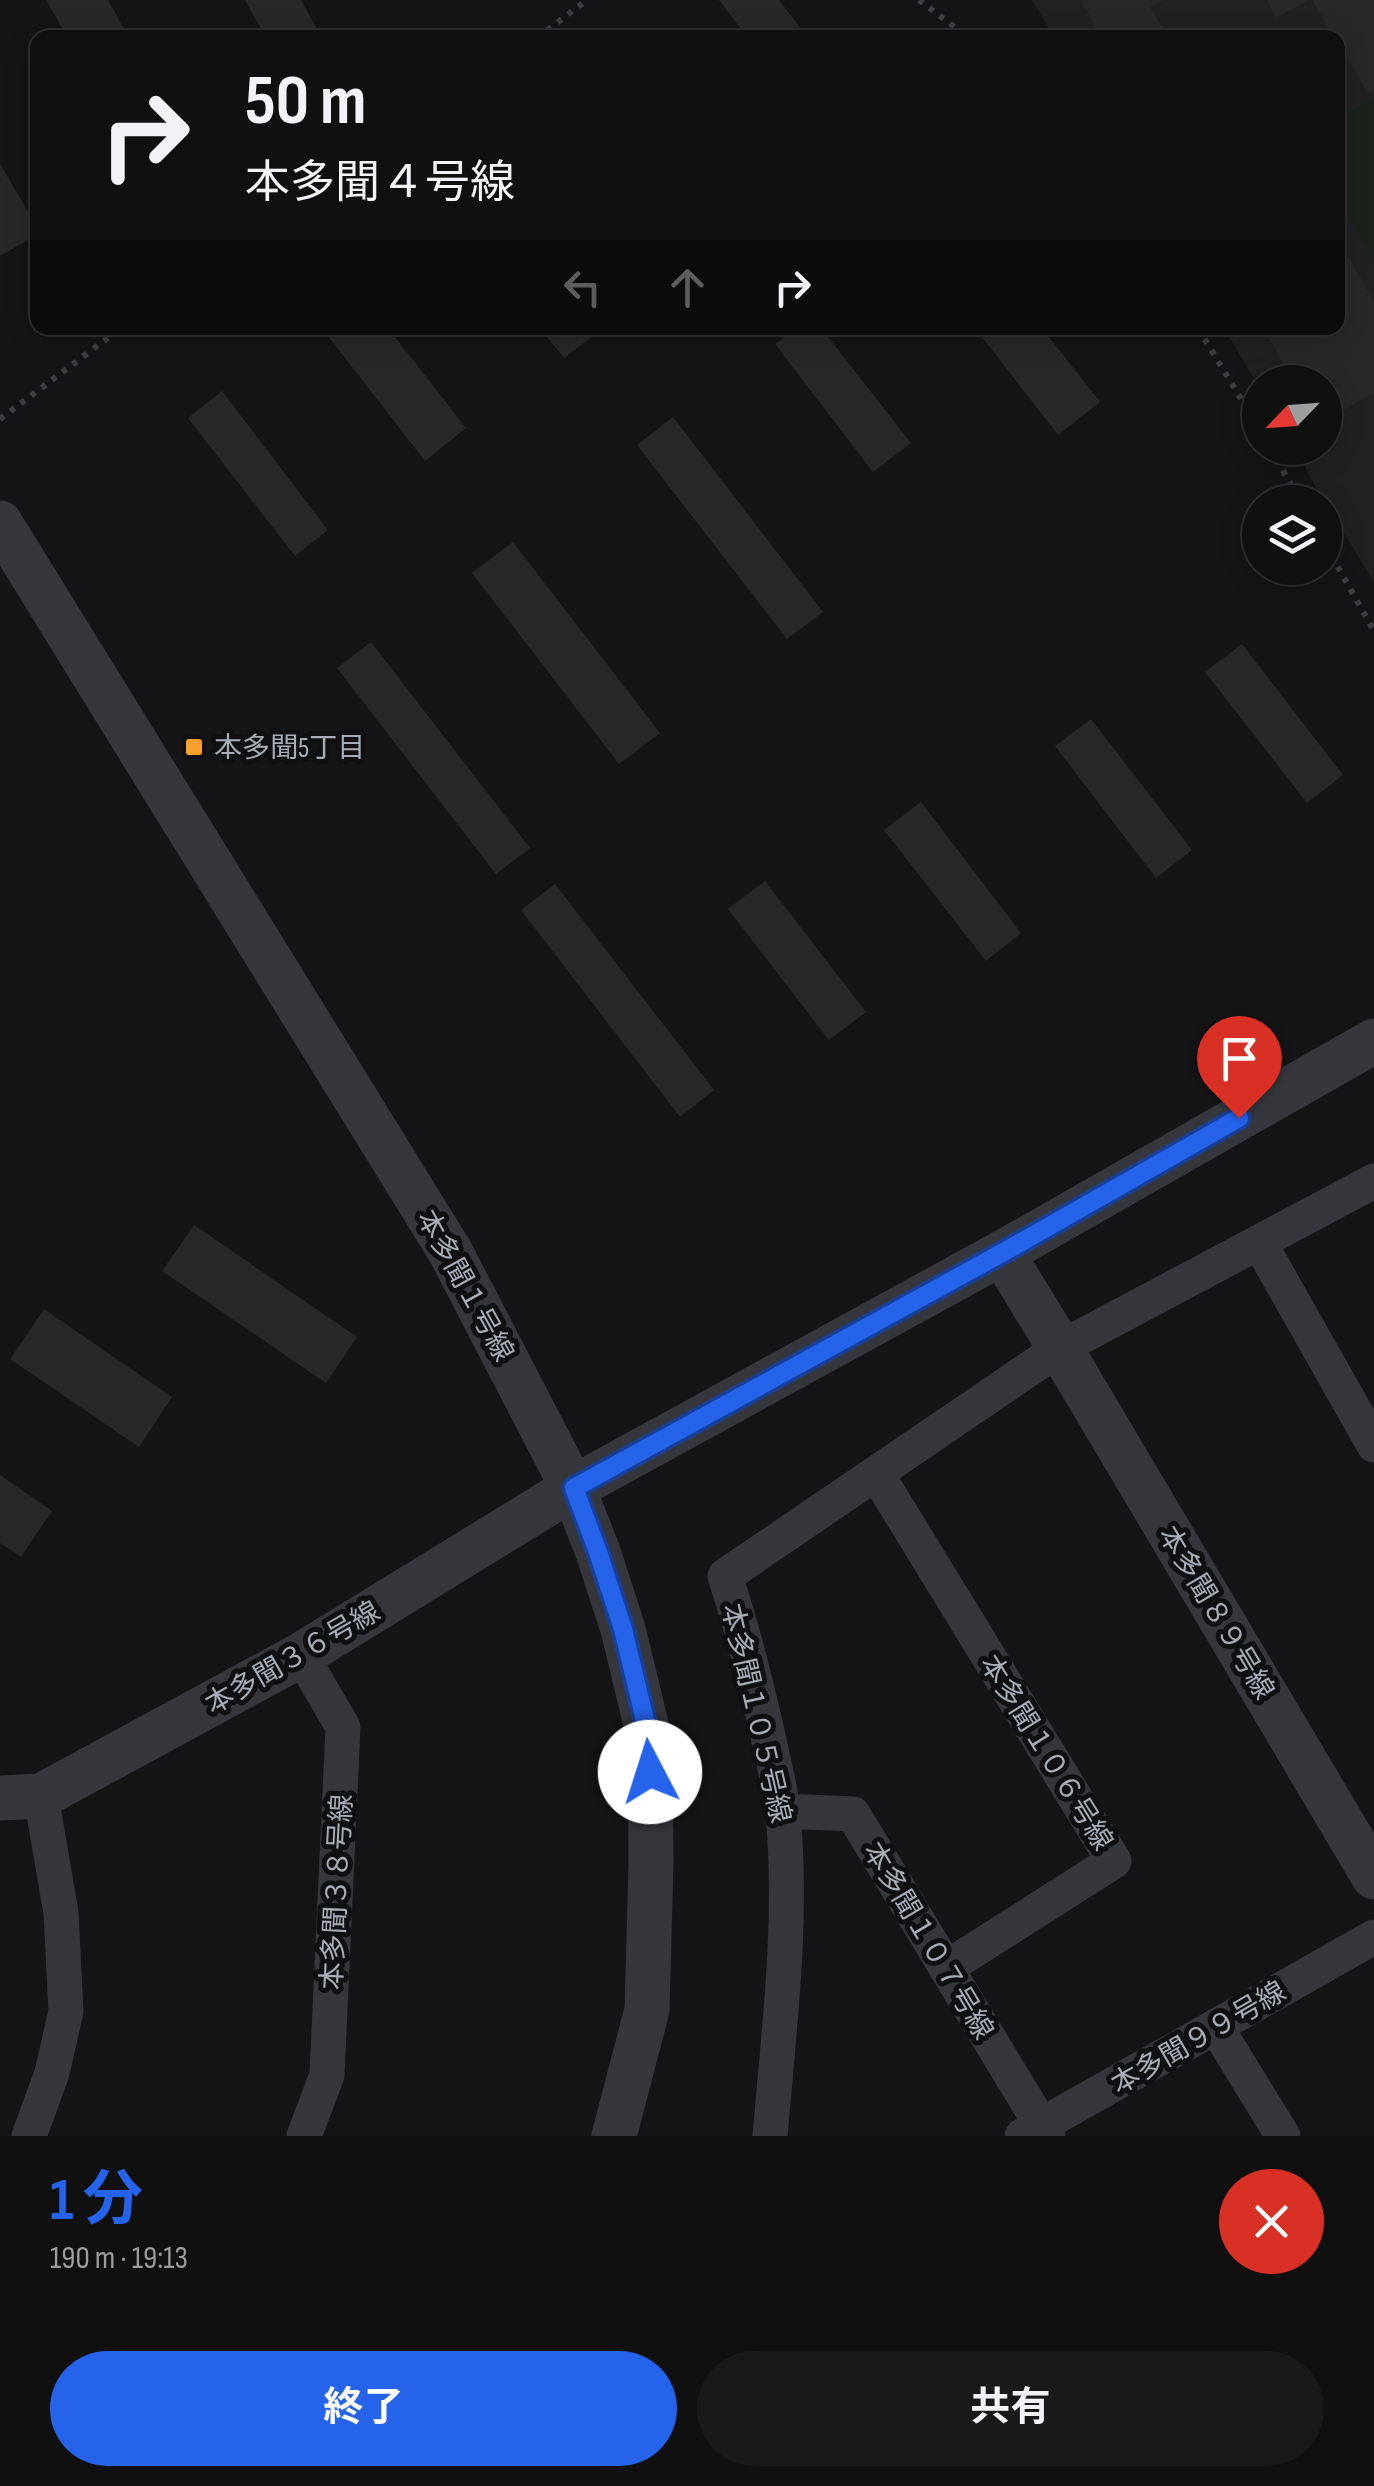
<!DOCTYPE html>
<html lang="ja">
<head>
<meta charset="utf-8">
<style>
	:root { --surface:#101011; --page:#19191a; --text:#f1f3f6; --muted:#9c9d9f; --line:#303031; --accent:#2563eb }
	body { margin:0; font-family:"Sofia Sans Condensed","Noto Sans JP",sans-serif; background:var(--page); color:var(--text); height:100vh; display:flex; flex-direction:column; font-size:38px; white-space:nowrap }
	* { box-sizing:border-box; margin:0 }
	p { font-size:32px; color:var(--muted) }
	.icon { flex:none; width:55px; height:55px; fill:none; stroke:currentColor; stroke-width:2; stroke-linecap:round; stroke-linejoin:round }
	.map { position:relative; height:2136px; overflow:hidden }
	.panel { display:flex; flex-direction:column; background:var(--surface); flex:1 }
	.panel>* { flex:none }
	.hud { position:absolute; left:30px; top:30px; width:1315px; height:305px; border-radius:20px; box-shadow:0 5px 25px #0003,0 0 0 2px var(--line); background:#101011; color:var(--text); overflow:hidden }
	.needle { width:65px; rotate:245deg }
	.buttons { position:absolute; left:1242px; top:365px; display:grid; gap:20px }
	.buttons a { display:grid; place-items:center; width:100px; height:100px; border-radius:50%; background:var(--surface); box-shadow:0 5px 25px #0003,0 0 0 2px var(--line); font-size:50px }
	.pin { position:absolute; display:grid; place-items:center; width:85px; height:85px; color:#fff; margin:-102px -42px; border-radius:50% 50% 50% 0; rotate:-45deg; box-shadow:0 0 10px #0007 }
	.pin .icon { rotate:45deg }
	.me { position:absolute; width:110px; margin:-55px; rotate:355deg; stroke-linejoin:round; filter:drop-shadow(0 0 8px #0008) }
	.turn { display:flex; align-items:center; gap:35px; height:210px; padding:0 50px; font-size:45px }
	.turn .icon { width:130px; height:130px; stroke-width:2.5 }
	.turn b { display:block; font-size:70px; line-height:85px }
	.lanes { display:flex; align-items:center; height:95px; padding:0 50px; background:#0003; justify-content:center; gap:50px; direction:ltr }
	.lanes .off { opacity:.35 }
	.round { display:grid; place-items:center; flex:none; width:105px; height:105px; border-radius:52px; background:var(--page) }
	.head { display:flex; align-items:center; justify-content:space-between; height:170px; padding:0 50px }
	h1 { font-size:60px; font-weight:700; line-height:75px; color:var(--accent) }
	.action { display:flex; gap:20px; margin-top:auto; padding:20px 50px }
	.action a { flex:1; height:115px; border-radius:60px; background:var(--accent); color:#fff; font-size:40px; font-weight:700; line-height:115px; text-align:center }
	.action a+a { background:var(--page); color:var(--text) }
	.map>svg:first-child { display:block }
	.built { fill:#212124 }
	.green { fill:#1b221b }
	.building { fill:#28282b }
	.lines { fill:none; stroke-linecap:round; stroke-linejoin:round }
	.path { stroke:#3c3e43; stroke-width:6; stroke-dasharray:5 8; stroke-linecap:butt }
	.minor { stroke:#36373c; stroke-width:35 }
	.tertiary { stroke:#36373c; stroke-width:45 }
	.route-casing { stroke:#184099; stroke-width:25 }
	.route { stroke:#2563eb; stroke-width:18 }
	.poi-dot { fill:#f7a12c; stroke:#101012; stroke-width:4 }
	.labels { text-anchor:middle; stroke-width:10; stroke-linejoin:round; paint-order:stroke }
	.poi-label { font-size:28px; fill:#a6adb7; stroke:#101012; text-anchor:start }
	.street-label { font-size:28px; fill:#a6adb7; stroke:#101012 }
</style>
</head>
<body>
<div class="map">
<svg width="1374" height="2136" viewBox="0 0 1374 2136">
	<rect width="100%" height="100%" fill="#151517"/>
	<path class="built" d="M1032 0H1374V582L1318 491 1294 448H1325V382H1260V389L1224 328H1338V38L1054 37Z"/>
	<path class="green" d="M1374 98V261L1338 197V119Z"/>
	<path class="building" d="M46 0H108L129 38H68Z
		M245 0H301L322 38H266Z
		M719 0H779L808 38H748Z
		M1081 0H1163L1150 7 1168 38H1102Z
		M1267 0H1309L1276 18Z
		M1312 0H1374V90L1368 93 1338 43V38H1334Z
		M0 164 38 228V234L0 256Z
		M1338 238 1374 302V393L1325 420V382H1293L1264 328H1338Z
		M331 328H388L466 428 425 461 325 332Z
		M540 328H604L564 358Z
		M797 328H821L911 443 873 472 775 344Z
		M975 328H1042L1100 402 1058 435Z
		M222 391 328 530 295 556 188 418Z
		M673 417 823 612 787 639 637 445Z
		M513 542 660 733 619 764 472 573Z
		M371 642 530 848 496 874 337 668Z
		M1242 644 1343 775 1307 803 1205 672Z
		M1091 719 1192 850 1156 878 1055 746Z
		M921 802 1021 933 986 961 884 830Z
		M765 881 866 1012 829 1040 728 909Z
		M555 884 714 1090 680 1117 521 910Z
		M194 1225 357 1337 326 1383 162 1271Z
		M44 1309 172 1397 139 1447 10 1359Z
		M0 1475 52 1511 21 1557 0 1543Z"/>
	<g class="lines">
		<path class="path" d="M919 0 969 38
			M537 38 587 0
			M1198 328 1260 430
			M0 419 121 328
			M1270 448 1301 502
			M1325 544 1374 631"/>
		<path class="minor" d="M1259 1242 1374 1445
			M876 1473 1114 1861 946 1968
			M301 1655 343 1727 327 2075 304 2136
			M783 1811 853 1814 1048 2136
			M1216 2027 1283 2136
			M29 2136 52 2073 66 2011 61 1913 41 1796
			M770 2136C779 2029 793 1922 783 1814 782 1794 776 1774 772 1754 759 1694 744 1634 725 1576L1060 1348 1374 1181
			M1022 2136 1374 1937"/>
		<path class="tertiary" d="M0 523 451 1253 573 1488 598 1552 623 1629 650 1741 651 1864 647 2010 614 2136
			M1002 1253 1060 1348 1374 1877
			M0 1798 41 1796 301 1655 573 1488 1002 1253 1374 1041"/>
	</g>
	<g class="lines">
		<g class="route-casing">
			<path id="route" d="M650 1772V1741L623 1629 598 1552 574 1488 1002 1253 1239 1118"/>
		</g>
		<use href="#route" class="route"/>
	</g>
	<rect class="poi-dot" x="184" y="737" width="20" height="20" rx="5"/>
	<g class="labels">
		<g class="poi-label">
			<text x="214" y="757">本多聞5丁目</text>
		</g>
		<g class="street-label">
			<text transform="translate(466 1285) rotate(61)" y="10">本多聞１号線</text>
			<text transform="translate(1217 1612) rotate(59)" y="10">本多聞８９号線</text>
			<text transform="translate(292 1657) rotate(-30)" y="10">本多聞３６号線</text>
			<text transform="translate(757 1713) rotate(77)" y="10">本多聞１０５号線</text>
			<text transform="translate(1047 1752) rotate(58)" y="10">本多聞１０６号線</text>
			<text transform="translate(336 1892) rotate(-87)" y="10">本多聞３８号線</text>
			<text transform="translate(929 1940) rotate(59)" y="10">本多聞１０７号線</text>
			<text transform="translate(1198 2037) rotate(-30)" y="10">本多聞９９号線</text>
		</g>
	</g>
</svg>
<div class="buttons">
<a><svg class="needle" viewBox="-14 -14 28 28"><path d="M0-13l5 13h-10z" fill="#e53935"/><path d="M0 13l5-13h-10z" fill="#9c9d9f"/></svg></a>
<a><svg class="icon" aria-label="layers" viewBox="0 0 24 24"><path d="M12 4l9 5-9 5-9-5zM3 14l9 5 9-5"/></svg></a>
</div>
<div class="pin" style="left:1239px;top:1118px;background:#d93025"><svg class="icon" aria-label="arrive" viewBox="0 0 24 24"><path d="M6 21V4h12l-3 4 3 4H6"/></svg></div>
<svg class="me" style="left:650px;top:1772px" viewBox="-20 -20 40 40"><circle r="19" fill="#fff"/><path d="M0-13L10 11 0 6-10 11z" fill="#2563eb"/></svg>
<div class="hud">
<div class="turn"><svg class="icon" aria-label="right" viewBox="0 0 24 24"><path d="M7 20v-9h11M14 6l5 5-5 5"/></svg><div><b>50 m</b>本多聞４号線</div></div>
<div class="lanes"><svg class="icon off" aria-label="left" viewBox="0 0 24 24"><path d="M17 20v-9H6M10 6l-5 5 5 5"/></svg><svg class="icon off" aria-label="ahead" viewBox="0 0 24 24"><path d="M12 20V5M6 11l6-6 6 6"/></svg><svg class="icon" aria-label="right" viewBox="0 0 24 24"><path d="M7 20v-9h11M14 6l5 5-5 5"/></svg></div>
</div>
</div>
<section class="panel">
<div class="head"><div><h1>1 分</h1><p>190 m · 19:13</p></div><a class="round" style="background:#d93025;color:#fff"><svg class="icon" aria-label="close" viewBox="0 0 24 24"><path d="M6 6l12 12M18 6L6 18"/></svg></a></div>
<div class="action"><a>終了</a><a>共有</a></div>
</section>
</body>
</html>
